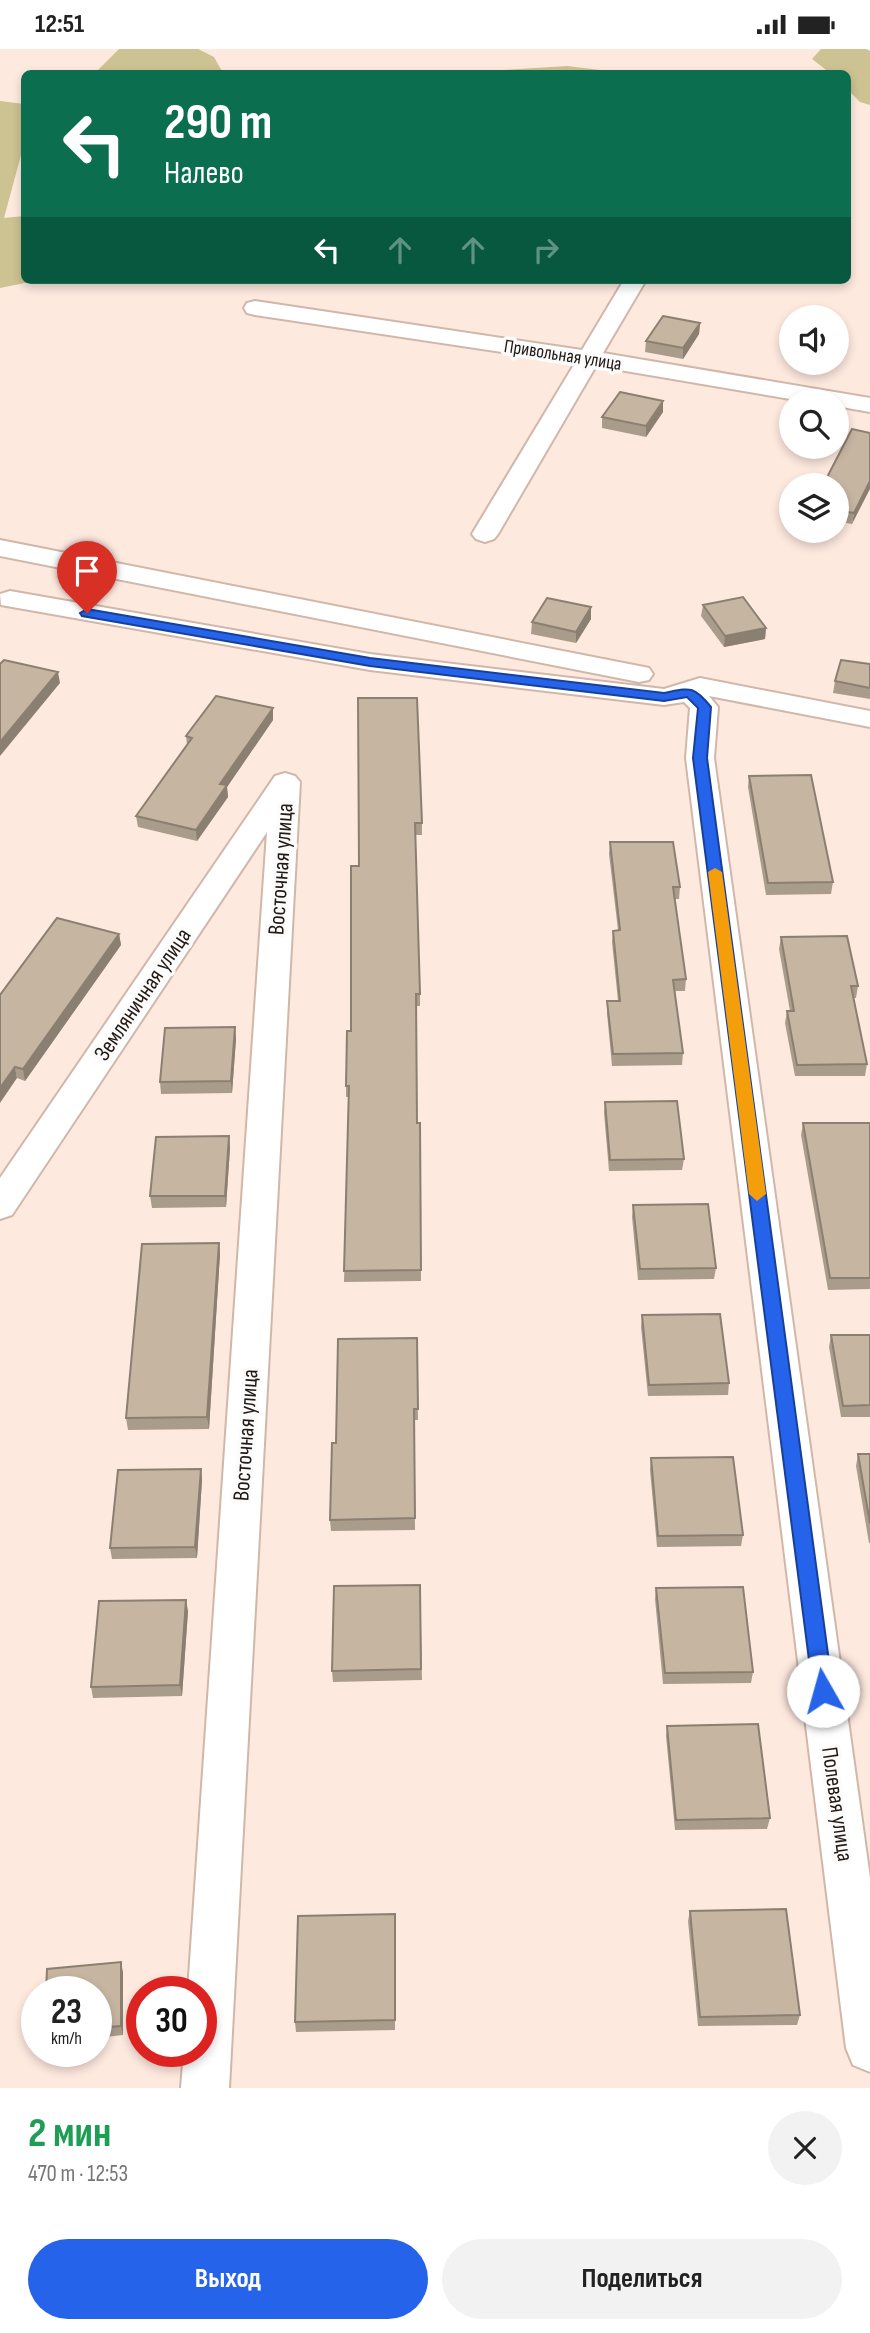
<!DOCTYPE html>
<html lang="ru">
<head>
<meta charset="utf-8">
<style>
	:root { --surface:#fff; --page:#f2f2f2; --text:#222; --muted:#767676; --accent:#2563eb }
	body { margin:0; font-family:"Sofia Sans Condensed",sans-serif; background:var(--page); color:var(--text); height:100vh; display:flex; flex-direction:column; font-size:26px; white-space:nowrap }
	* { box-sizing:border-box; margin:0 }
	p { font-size:23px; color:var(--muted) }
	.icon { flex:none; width:38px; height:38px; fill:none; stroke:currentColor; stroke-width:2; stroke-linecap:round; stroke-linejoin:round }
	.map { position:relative; height:2039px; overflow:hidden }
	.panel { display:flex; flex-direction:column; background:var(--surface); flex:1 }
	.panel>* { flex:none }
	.banner { position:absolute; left:21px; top:21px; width:830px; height:214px; border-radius:10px; box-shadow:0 4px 10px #0003; background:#0b6e4f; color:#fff; overflow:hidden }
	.controls { position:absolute; left:779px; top:256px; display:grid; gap:14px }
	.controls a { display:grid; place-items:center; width:70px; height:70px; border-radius:50%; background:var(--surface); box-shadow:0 4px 10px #0003; font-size:35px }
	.speed { position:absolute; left:21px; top:1927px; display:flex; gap:14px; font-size:35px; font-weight:700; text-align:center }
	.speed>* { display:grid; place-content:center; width:91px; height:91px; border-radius:50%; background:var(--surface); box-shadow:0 4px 10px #0003; line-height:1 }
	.speed small { font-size:18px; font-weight:400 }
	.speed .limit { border:10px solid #d22; background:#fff; color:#111 }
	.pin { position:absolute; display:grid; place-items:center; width:60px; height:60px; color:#fff; margin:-72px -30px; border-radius:50% 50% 50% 0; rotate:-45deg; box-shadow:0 0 7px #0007 }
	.pin .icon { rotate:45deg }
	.me { position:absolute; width:77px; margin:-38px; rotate:353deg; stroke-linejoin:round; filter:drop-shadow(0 0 5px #0008) }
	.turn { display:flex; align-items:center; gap:24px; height:147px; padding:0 28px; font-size:32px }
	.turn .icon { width:91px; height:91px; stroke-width:2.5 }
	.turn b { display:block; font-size:49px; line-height:60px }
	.lanes { display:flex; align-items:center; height:66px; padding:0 28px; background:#0003; justify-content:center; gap:35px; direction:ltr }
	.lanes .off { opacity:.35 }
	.round { display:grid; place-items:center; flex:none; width:74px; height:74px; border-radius:37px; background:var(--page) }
	.head { display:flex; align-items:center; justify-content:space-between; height:119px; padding:0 28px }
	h1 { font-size:42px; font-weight:700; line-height:52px; color:#1e9e55 }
	.action { display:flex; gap:14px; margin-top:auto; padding:14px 28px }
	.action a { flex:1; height:80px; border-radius:42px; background:var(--accent); color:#fff; font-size:28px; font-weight:700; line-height:80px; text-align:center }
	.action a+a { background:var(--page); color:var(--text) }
	.status { display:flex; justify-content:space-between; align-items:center; height:49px; padding:0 35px; background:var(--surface); direction:ltr }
	.status svg { height:19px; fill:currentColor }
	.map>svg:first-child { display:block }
	.green { fill:#cdc291 }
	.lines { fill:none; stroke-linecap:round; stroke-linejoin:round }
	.minor-casing { stroke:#d0b7aa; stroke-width:4 }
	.minor { fill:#fff; fill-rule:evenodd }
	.wall { fill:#aa9c8a }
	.shaded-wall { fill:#8b7f71 }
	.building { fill:#c6b5a1; stroke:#8b7f71; stroke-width:2 }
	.route { fill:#2563eb; stroke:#184099; stroke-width:2 }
	.slow { fill:#f59e0b }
	.labels { text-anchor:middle; stroke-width:7; stroke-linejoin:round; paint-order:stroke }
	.far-street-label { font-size:19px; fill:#221915; stroke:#fbfbfb }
	.street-label { font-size:23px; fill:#221915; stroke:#fbfbfb }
</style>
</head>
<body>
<div class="status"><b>12:51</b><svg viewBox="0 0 49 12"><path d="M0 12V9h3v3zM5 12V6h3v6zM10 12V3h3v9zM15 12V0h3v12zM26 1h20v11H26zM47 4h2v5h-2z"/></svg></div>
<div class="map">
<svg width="870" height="2039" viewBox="0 0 870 2039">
	<rect width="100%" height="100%" fill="#fee9df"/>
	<path class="green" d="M119 0H198L214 8 223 24H95Z
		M821 0H866L870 2V56L860 53 847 40V24H830L812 10Z
		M567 17 625 24H499L504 21Z
		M0 52 24 55V95L4 169 24 167V231H39L0 239Z"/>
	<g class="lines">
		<g class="minor-casing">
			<path id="minor" d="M624 231H646L603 304 870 349V363L836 357V352H802L596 317 498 485 494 490 485 493 476 490 472 485 575 314 255 266 247 264 244 259 247 254 255 252 582 301Z
				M0 491 639 617 649 619 653 625 649 631 639 633 0 507Z
				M10 542 370 605 664 640 700 629 870 662V678L709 647 718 658 714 709 870 1829V2023L853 2016 846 1999 686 709 690 659 684 653 664 656 370 621 1 556 0 545Z
				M285 724 295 727 300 733 229 2039H181L184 2002H201V1942H188L267 783 12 1166 0 1170V1129L275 727Z"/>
		</g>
		<use href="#minor" class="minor"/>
	</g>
	<path class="wall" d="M700 274 699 285 683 310 645 303 646 292Z
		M663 363 646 388 602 379V368Z
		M870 384 852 475 836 472V436Z
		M703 556 766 579 765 590 724 598 701 567Z
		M591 558V570L576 594 531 585 532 573Z
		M870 615V650L833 644 835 632Z
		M358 649 422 774V786H415L420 945V957H416L417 1074H420L421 1232 344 1233 349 1048H346V1037L351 982 359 817Z
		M273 659V671L227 738 228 748 197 792 138 778 136 767 187 696 186 687Z
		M749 727 833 833 831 845 766 846 748 738Z
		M610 793 680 838 679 850H675L686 930 685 942H675L683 1004 682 1016 612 1017 607 964V952H618L612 893 613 882 618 881 609 805Z
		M119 885 121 896 25 1032 17 1029 0 946Z
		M781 888 858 937 856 949H853L867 1015 865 1027H795L785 974 787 962H790L779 900Z
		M235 978 236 990 232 1044 161 1045 160 1033Z
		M605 1053 684 1110 682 1121 609 1122 604 1064Z
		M803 1074H870V1240L828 1241 801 1086Z
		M229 1087 230 1099 226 1158 152 1159 150 1147Z
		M633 1156 716 1219 714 1230 638 1231 632 1168Z
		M219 1194 220 1205 209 1380 128 1381 126 1369Z
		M642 1266 729 1334 728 1346 648 1347 641 1278Z
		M831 1286H870V1368H841L829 1298Z
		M417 1289 418 1371H414L415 1481 331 1482 330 1471 336 1394Z
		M858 1405H870V1494H869L856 1417Z
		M651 1409 743 1486 741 1497 657 1498 650 1421Z
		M201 1420 202 1431 197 1509 112 1510 110 1499Z
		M420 1536 422 1631 333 1633 332 1622Z
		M656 1539 753 1623 751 1634 663 1635 655 1550Z
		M188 1562 182 1647 93 1649 91 1638Z
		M667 1677 770 1769 767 1780 675 1781 666 1687Z
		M690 1862 800 1966 797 1976 698 1977 688 1872Z
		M395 1865V1981L296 1983 295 1973Z
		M123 1923V1986L96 1989V1942Z"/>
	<path class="shaded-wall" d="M700 274 699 285 683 310V299Z
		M663 352V363L646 388V377Z
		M870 432V440L852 475 854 464Z
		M591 558V570L576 594V583Z
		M766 579 765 590 724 598 725 587Z
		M58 623 60 634 0 707V693Z
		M273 659V671L227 738 228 748 197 792 196 781 220 735Z
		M119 885 121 896 25 1032 23 1020Z
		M235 978 236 990 232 1044 231 1032Z
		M15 1018 17 1029 0 1054V1039Z
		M229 1087 230 1099 226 1158 225 1147Z
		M219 1194 220 1205 209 1380 207 1368Z
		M201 1420 202 1431 197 1509 195 1498Z
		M186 1551 188 1562 182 1647 180 1636Z
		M121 1913 123 1923V1986L121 1977Z"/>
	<path class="building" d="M663 267 700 274 683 299 646 292Z
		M620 343 663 352 646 377 602 368Z
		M852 380 870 384V432L854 464 836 461V436H823Z
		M743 548 766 579 725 587 703 556Z
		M547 549 591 558 576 583 532 573Z
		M4 611 58 623 0 693V615Z
		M841 611 870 615V639L835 632Z
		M216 647 273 659 220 735 227 736 196 781 136 767 192 689 186 687Z
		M358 649H417L422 774H415L420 945H416L417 1074H420L421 1221 344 1222 349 1037H346L347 982H351V817H359Z
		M811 726 833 833 768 834 749 727Z
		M610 793H673L680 838H673L686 930 673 931 683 1004 613 1005 607 952H620L613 882 620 881Z
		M57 869 119 885 23 1020 15 1018 0 1039V946Z
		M847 887 858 937H851L867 1015 797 1016 787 962H794L781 888Z
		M235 978 231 1032 160 1033 165 979Z
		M677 1052 684 1110 610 1111 605 1053Z
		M803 1074H870V1229H830Z
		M229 1087 225 1147H150L156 1088Z
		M708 1155 716 1219 640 1220 633 1156Z
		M219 1194 207 1368 126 1369 142 1195Z
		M720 1265 729 1334 649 1336 642 1266Z
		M831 1286H870V1356L843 1357Z
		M417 1289 418 1360H414L415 1469 330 1471 332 1394H336L338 1290Z
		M858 1405H870V1474Z
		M733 1408 743 1486 658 1487 651 1409Z
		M201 1420 195 1498 110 1499 118 1421Z
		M420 1536 421 1620 332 1622 334 1537Z
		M743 1538 753 1623 665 1624 656 1539Z
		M186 1551 180 1636 91 1638 99 1552Z
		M758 1675 770 1769 676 1771 667 1677Z
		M786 1860 800 1966 700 1968 690 1862Z
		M395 1865V1971L295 1973 298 1867Z
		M121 1913V1977L96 1979V1942H46L47 1920Z"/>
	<path class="route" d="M87 560 370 609 664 644C690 639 693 636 711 658L707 709 833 1642 830 1648 823 1651 816 1648 813 1642 693 709 698 659 687 648 664 652 370 617 82 567 80 564Z"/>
	<path class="slow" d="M715 819 722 823 766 1145 757 1152 749 1145 708 823Z"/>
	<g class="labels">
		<g class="far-street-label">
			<text transform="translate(563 305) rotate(9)" y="7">Привольная улица</text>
		</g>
		<g class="street-label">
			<text transform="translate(280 820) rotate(-86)" y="8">Восточная улица</text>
			<text transform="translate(142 945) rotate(-56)" y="8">Земляничная улица</text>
			<text transform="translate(245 1386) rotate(-86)" y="8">Восточная улица</text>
			<text transform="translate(838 1755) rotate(82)" y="8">Полевая улица</text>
		</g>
	</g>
</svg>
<div class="controls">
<a><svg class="icon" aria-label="sound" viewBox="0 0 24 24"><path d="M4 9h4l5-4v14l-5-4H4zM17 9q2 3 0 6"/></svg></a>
<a><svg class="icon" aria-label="search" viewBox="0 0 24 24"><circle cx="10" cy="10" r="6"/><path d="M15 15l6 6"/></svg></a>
<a><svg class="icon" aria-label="layers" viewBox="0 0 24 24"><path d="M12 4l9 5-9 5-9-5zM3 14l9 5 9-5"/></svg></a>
</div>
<div class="speed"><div>23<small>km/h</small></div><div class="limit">30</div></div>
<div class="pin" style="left:87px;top:564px;background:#d93025"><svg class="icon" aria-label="arrive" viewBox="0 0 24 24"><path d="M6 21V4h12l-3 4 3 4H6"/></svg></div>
<svg class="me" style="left:823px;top:1642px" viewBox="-20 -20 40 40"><circle r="19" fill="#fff"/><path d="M0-13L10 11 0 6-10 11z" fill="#2563eb"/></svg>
<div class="banner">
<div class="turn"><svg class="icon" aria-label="left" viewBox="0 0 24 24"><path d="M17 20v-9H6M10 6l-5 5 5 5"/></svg><div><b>290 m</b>Налево</div></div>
<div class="lanes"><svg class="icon" aria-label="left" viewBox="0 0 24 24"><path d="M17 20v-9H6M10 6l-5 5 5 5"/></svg><svg class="icon off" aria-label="ahead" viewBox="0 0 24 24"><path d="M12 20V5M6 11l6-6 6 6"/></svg><svg class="icon off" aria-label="ahead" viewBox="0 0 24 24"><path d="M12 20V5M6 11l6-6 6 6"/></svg><svg class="icon off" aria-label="right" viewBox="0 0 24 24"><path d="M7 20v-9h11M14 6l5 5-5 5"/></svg></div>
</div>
</div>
<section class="panel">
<div class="head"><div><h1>2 мин</h1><p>470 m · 12:53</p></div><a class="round"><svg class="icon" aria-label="close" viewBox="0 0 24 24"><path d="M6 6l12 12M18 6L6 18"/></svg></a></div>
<div class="action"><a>Выход</a><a>Поделиться</a></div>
</section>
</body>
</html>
